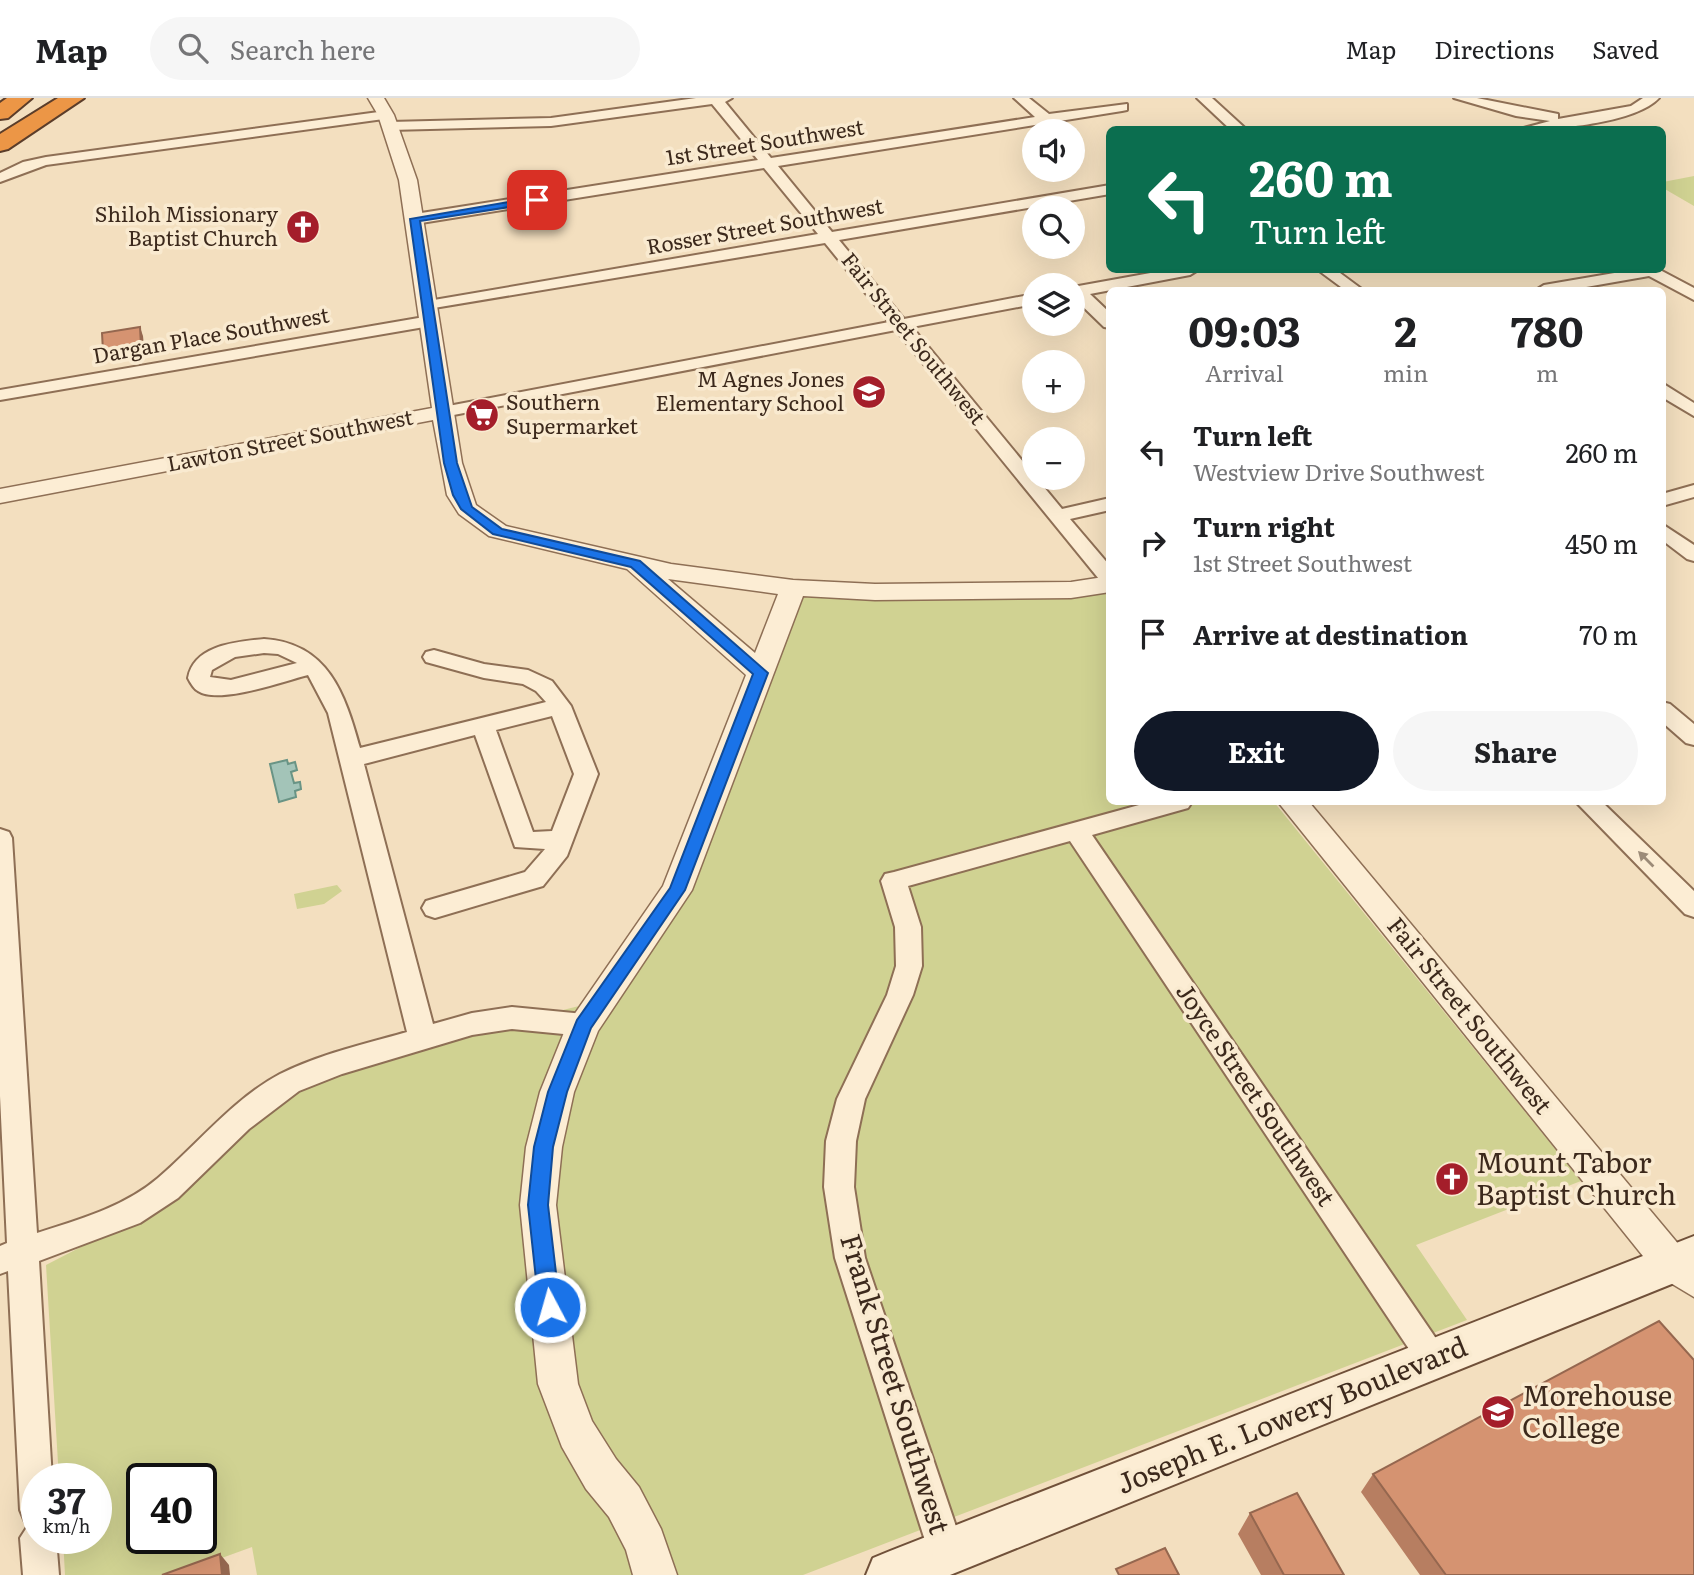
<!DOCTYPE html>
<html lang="en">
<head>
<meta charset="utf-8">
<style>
	:root { --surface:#fff; --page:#f6f6f6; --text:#202124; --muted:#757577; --line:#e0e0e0; --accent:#111827 }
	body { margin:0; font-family:Literata,serif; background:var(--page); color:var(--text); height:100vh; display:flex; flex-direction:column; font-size:26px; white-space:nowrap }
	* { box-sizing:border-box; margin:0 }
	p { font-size:23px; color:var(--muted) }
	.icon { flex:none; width:38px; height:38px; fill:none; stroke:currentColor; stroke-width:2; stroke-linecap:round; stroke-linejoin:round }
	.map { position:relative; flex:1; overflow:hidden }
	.panel { position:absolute; left:1106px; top:189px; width:560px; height:518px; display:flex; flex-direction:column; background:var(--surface); border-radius:10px; box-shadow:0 7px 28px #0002 }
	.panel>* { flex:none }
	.hud { position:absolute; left:1106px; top:28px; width:560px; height:147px; border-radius:10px; box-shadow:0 7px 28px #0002; background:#0b6e4f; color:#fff; overflow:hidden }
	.controls { position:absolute; left:1022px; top:21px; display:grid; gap:14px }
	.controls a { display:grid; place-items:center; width:63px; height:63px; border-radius:50%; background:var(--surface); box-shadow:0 7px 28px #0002; font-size:35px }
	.speed { position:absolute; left:21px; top:1365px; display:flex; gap:14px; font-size:35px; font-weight:700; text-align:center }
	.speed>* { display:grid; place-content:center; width:91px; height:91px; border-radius:50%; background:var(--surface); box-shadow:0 7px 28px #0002; line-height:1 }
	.speed small { font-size:18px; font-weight:400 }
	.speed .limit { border:4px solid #111; border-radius:10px; background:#fff; color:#111 }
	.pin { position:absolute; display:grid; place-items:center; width:60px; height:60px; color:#fff; margin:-30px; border-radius:14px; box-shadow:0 4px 10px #0006 }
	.me { position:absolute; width:77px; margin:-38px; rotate:354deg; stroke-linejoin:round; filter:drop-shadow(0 0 5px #0008) }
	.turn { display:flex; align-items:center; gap:24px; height:147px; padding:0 28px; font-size:32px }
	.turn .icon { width:91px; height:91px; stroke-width:2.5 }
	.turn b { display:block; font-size:49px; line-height:60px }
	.eta { display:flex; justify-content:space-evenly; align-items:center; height:119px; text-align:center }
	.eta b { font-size:42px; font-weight:700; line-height:49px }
	.cta { display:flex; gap:14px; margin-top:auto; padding:14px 28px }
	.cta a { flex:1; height:80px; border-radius:42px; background:var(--accent); color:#fff; font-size:28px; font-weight:700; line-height:80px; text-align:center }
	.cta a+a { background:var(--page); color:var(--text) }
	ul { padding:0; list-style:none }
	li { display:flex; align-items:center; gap:21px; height:91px; padding:0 28px }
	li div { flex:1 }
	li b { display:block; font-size:26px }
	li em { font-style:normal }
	header { display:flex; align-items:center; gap:42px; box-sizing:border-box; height:98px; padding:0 35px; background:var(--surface); border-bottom:2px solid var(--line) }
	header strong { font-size:33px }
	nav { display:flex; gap:38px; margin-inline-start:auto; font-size:24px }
	.search { width:490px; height:63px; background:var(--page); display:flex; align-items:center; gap:18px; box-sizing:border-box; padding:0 24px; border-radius:38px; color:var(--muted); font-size:26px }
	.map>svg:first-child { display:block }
	.green { fill:#d0d292; fill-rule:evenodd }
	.water { fill:#a3c4b8; stroke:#699485; stroke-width:2 }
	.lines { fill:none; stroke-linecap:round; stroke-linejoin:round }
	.minor-casing { stroke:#8e6f55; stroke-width:4 }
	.tertiary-casing { stroke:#8e6f55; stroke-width:3 }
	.secondary-casing { stroke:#705039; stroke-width:4 }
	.motorway-casing { stroke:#5b3d2a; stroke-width:4 }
	.minor { fill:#fcedd4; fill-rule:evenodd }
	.tertiary { fill:#fcedd4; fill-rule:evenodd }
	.secondary { fill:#fcedd4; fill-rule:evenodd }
	.motorway { fill:#ec9646; fill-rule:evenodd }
	.wall { fill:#b77e61 }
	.shaded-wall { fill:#95674f }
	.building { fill:#d59371; stroke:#95674f; stroke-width:2 }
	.oneway { fill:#9c8b78 }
	.route { fill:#1a73e8; stroke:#114b97; stroke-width:2 }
	.labels { text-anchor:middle; stroke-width:7; stroke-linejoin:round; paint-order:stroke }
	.far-street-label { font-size:21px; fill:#3c291c; stroke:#f9ead0 }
	.far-poi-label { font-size:21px; fill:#3c291c; stroke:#f9ead0; text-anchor:end }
	.street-label { font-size:24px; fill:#3c291c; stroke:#f9ead0 }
	.near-poi-label { font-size:28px; fill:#3c291c; stroke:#f9ead0; text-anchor:start }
	.near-street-label { font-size:28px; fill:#3c291c; stroke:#f9ead0 }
</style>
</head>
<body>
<header>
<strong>Map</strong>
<div class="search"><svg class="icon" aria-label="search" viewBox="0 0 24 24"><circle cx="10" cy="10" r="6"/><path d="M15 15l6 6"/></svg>Search here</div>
<nav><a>Map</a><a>Directions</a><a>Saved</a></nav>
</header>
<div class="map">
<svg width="1694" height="1477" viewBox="0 0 1694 1477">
	<rect width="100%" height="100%" fill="#f3dfbf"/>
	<path class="green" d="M1694 78V108L1663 90V84Z
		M784 494 1106 496 1110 500V704H1274L1581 1083 1416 1147 1467 1222 803 1477H257L252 1449 175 1477H65L63 1440H96V1381H59L46 1167 166 1105 294 993 439 943 591 905 642 829 683 754ZM142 1381H201V1440H142Z
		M337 787 342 793 324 806 297 811 294 796Z"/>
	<path class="water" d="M287 662 288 666 295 664 297 672 291 674 294 685 300 684 301 691 295 693 296 699 279 704 270 666Z"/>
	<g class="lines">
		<g class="minor-casing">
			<path id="minor" d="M696 0H732L725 4 771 60 1035 19 1014 0H1029L1049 16 1127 6V12L1122 13 778 68 832 134 1110 87V96L839 142 904 221 1034 196V206L912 229 1062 411 1110 400V412L1070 421 1110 468V488L1103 486 896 232 443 319 437 318 434 314 443 309 889 224 825 145 422 212 420 208 428 203 818 136 764 70 415 126 407 121 415 116 758 62 712 6 551 28 390 32 383 28 390 24 551 20Z
				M1197 0H1212L1247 32H1231Z
				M1454 0H1477L1553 15 1558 16V21L1631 8 1643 0H1659C1635 26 1551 32 1516 32L1550 23 1516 18Z
				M386 13 391 14V20L46 67 0 84V75L23 64 46 59Z
				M1167 172H1198L1190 177 1090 196 1110 215V230L1104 229 1073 199V189Z
				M1318 172H1336L1363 192H1345Z
				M1632 172H1660L1694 190V202L1649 178 1569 192H1536L1544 187Z
				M430 218 438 223 436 227 0 302V292Z
				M1662 285 1694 305V318L1662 299Z
				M1694 387V399L1662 408V396Z
				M1662 426 1694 447V463L1687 461 1662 442Z
				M264 541C328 545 345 596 360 650L546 604 536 593 523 586 484 580 426 564 423 559 426 554 434 552 484 566 528 572 552 583 571 608 598 676 567 758 543 788 435 820 426 817 422 810 426 803 525 774 545 751 515 749 475 637 364 666 433 926 472 915 512 909 584 916 594 919 598 927 594 935 584 938 512 931 472 937 342 976 299 993 249 1031 178 1100 140 1125 39 1163 52 1381H37V1440H56L59 1477H23L20 1440 29 1426 25 1424 20 1412 8 1173 0 1176V1148L7 1145 0 998V731L9 734 12 740 37 1135C78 1122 124 1109 158 1080 198 1046 233 1001 280 976 320 956 365 946 407 934L328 615 308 577C284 583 219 607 198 593 194 591 190 584 188 580 194 547 236 544 264 541ZM264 555 278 556 297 565 231 582 210 579 212 572 235 559ZM552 618 574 676 552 733 533 734 496 632Z
				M1662 604 1670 606 1694 626V647L1686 645 1662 624Z
				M1150 704H1192L1188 710 1092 737 1450 1261 1445 1272 1434 1277 1423 1272 1070 743 908 788 921 829 922 868 913 897 865 1001 856 1043 854 1089 865 1160 965 1455 959 1467 947 1473 935 1467 929 1455 835 1160 824 1089 826 1043 837 1001 887 897 896 868 895 829 881 783 885 776 894 774Z
				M1576 704H1602L1694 793V819L1685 816Z"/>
		</g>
		<g class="tertiary-casing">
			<path id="tertiary" d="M368 0H384L394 17 417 82 462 365 476 407 506 428 671 466 793 482 875 486 1071 484 1110 478V494L1071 500 875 502 803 498 692 792 598 933 574 994 562 1049 556 1107 578 1286 592 1323 616 1361 639 1389 661 1431 677 1477H633L626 1452 609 1419 586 1391 562 1349 538 1286 520 1107 526 1049 540 994 567 927 663 788 746 577 627 471 489 438 459 416 447 397 433 322 0 405V391L432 310 399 82 378 17ZM668 481 778 496 755 555Z
				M1278 704H1309L1685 1154 1694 1160V1199L1659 1178Z"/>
		</g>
		<g class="secondary-casing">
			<path id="secondary" d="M1694 1138V1177L950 1477H866L873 1460 890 1453Z"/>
		</g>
		<g class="motorway-casing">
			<path id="motorway" d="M7 0H32L8 20 0 21V5Z
				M58 0H84L8 51 0 53V36Z"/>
		</g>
		<use href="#minor" class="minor"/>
		<use href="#tertiary" class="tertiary"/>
		<use href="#secondary" class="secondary"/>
		<use href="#motorway" class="motorway"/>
	</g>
	<path class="wall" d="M1373 1376 1694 1477H1420L1361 1394Z
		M1250 1415 1344 1477H1261L1238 1436Z"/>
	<path class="shaded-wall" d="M140 229 143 238 145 258 106 262 103 253Z
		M220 1456 229 1467 230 1477H222Z"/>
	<path class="building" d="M140 229 141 248 103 253 102 235Z
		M1659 1223 1694 1262V1477H1446L1373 1376Z
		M1297 1395 1344 1477H1284L1250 1415Z
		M1165 1450 1179 1477H1119L1116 1471Z
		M220 1456 222 1477H162Z"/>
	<defs><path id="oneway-solid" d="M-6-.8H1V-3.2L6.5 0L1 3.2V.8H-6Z" transform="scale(1.75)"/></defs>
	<use class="oneway" href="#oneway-solid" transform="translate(1646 761) rotate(-135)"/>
	<path class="route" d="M537 99 541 104 420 123 457 365 472 409 502 431 640 463 768 575 685 792 591 930 567 994 553 1049 548 1107 560 1209 557 1216 550 1219 542 1216 539 1209 528 1107 534 1049 548 994 577 922 670 790 753 576 631 469 493 436 461 411 453 397 444 365 410 121Z"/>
	<defs>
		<g id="church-disc" transform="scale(1.75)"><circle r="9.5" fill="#a41e2a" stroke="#f9ead0"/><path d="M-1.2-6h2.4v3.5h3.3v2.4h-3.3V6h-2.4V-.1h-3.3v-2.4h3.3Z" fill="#fff"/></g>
		<g id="school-disc" transform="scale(1.75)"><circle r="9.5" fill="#a41e2a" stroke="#f9ead0"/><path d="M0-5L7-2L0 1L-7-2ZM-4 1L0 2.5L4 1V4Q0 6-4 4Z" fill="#fff"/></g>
		<g id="supermarket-disc" transform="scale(1.75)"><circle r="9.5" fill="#a41e2a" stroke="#f9ead0"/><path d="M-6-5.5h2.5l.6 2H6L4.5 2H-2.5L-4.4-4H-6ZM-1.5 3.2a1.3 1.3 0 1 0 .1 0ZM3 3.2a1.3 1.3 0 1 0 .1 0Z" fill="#fff"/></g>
		<g id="university-disc" transform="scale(1.75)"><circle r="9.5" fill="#a41e2a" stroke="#f9ead0"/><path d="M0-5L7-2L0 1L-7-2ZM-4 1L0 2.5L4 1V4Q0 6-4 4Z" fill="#fff"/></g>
	</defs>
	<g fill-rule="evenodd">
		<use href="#church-disc" x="303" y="129"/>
		<use href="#school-disc" x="869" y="294"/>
		<use href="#supermarket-disc" x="482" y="317"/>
		<use href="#church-disc" x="1452" y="1081"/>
		<use href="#university-disc" x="1498" y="1314"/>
	</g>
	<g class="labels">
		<g class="far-street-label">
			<text transform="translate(765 45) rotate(-9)" y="7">1st Street Southwest</text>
			<text transform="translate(765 129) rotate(-10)" y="7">Rosser Street Southwest</text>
			<text transform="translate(211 238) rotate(-10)" y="7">Dargan Place Southwest</text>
			<text transform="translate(913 241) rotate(51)" y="7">Fair Street Southwest</text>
			<text transform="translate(290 343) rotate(-11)" y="7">Lawton Street Southwest</text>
		</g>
		<g class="far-poi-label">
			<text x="278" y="124">Shiloh Missionary<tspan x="278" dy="24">Baptist Church</tspan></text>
			<text x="844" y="289">M Agnes Jones<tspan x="844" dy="24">Elementary School</tspan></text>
			<text x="506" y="312" text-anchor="start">Southern<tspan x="506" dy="24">Supermarket</tspan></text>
		</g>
		<g class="street-label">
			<text transform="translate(1469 918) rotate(51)" y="8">Fair Street Southwest</text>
			<text transform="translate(1255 997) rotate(56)" y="8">Joyce Street Southwest</text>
		</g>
		<g class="near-poi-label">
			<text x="1476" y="1075">Mount Tabor<tspan x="1476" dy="32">Baptist Church</tspan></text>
			<text x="1522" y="1308">Morehouse<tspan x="1522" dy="32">College</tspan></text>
		</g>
		<g class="near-street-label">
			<text transform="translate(895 1286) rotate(73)" y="10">Frank Street Southwest</text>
			<text transform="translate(1292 1317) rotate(-22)" y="10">Joseph E. Lowery Boulevard</text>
		</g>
	</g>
</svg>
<div class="controls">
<a><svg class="icon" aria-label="sound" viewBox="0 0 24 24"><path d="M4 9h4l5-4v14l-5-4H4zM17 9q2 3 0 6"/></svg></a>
<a><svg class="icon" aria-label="search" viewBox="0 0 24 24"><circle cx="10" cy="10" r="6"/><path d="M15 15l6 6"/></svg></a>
<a><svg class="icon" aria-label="layers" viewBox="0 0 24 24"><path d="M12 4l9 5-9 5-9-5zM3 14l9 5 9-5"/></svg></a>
<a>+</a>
<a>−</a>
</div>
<div class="speed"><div>37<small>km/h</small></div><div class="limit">40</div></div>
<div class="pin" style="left:537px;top:102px;background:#d93025"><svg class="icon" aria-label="arrive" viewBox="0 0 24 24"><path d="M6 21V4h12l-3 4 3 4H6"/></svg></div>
<svg class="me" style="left:550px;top:1209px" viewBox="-20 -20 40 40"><circle r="17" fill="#1a73e8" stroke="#fff" stroke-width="3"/><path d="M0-11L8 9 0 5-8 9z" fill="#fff"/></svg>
<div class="hud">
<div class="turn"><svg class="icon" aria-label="left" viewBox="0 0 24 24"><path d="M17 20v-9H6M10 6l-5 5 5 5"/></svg><div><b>260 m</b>Turn left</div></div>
</div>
<section class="panel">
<div class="eta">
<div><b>09:03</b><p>Arrival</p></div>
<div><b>2</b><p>min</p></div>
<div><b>780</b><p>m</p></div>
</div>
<ul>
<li><svg class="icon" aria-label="left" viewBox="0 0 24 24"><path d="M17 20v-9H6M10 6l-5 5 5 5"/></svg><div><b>Turn left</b><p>Westview Drive Southwest</p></div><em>260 m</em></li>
<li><svg class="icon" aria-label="right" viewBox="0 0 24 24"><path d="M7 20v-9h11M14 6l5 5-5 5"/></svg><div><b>Turn right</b><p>1st Street Southwest</p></div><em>450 m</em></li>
<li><svg class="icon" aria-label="arrive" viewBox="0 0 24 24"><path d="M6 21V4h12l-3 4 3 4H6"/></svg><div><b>Arrive at destination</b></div><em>70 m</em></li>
</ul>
<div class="cta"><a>Exit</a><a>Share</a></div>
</section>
</div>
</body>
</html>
